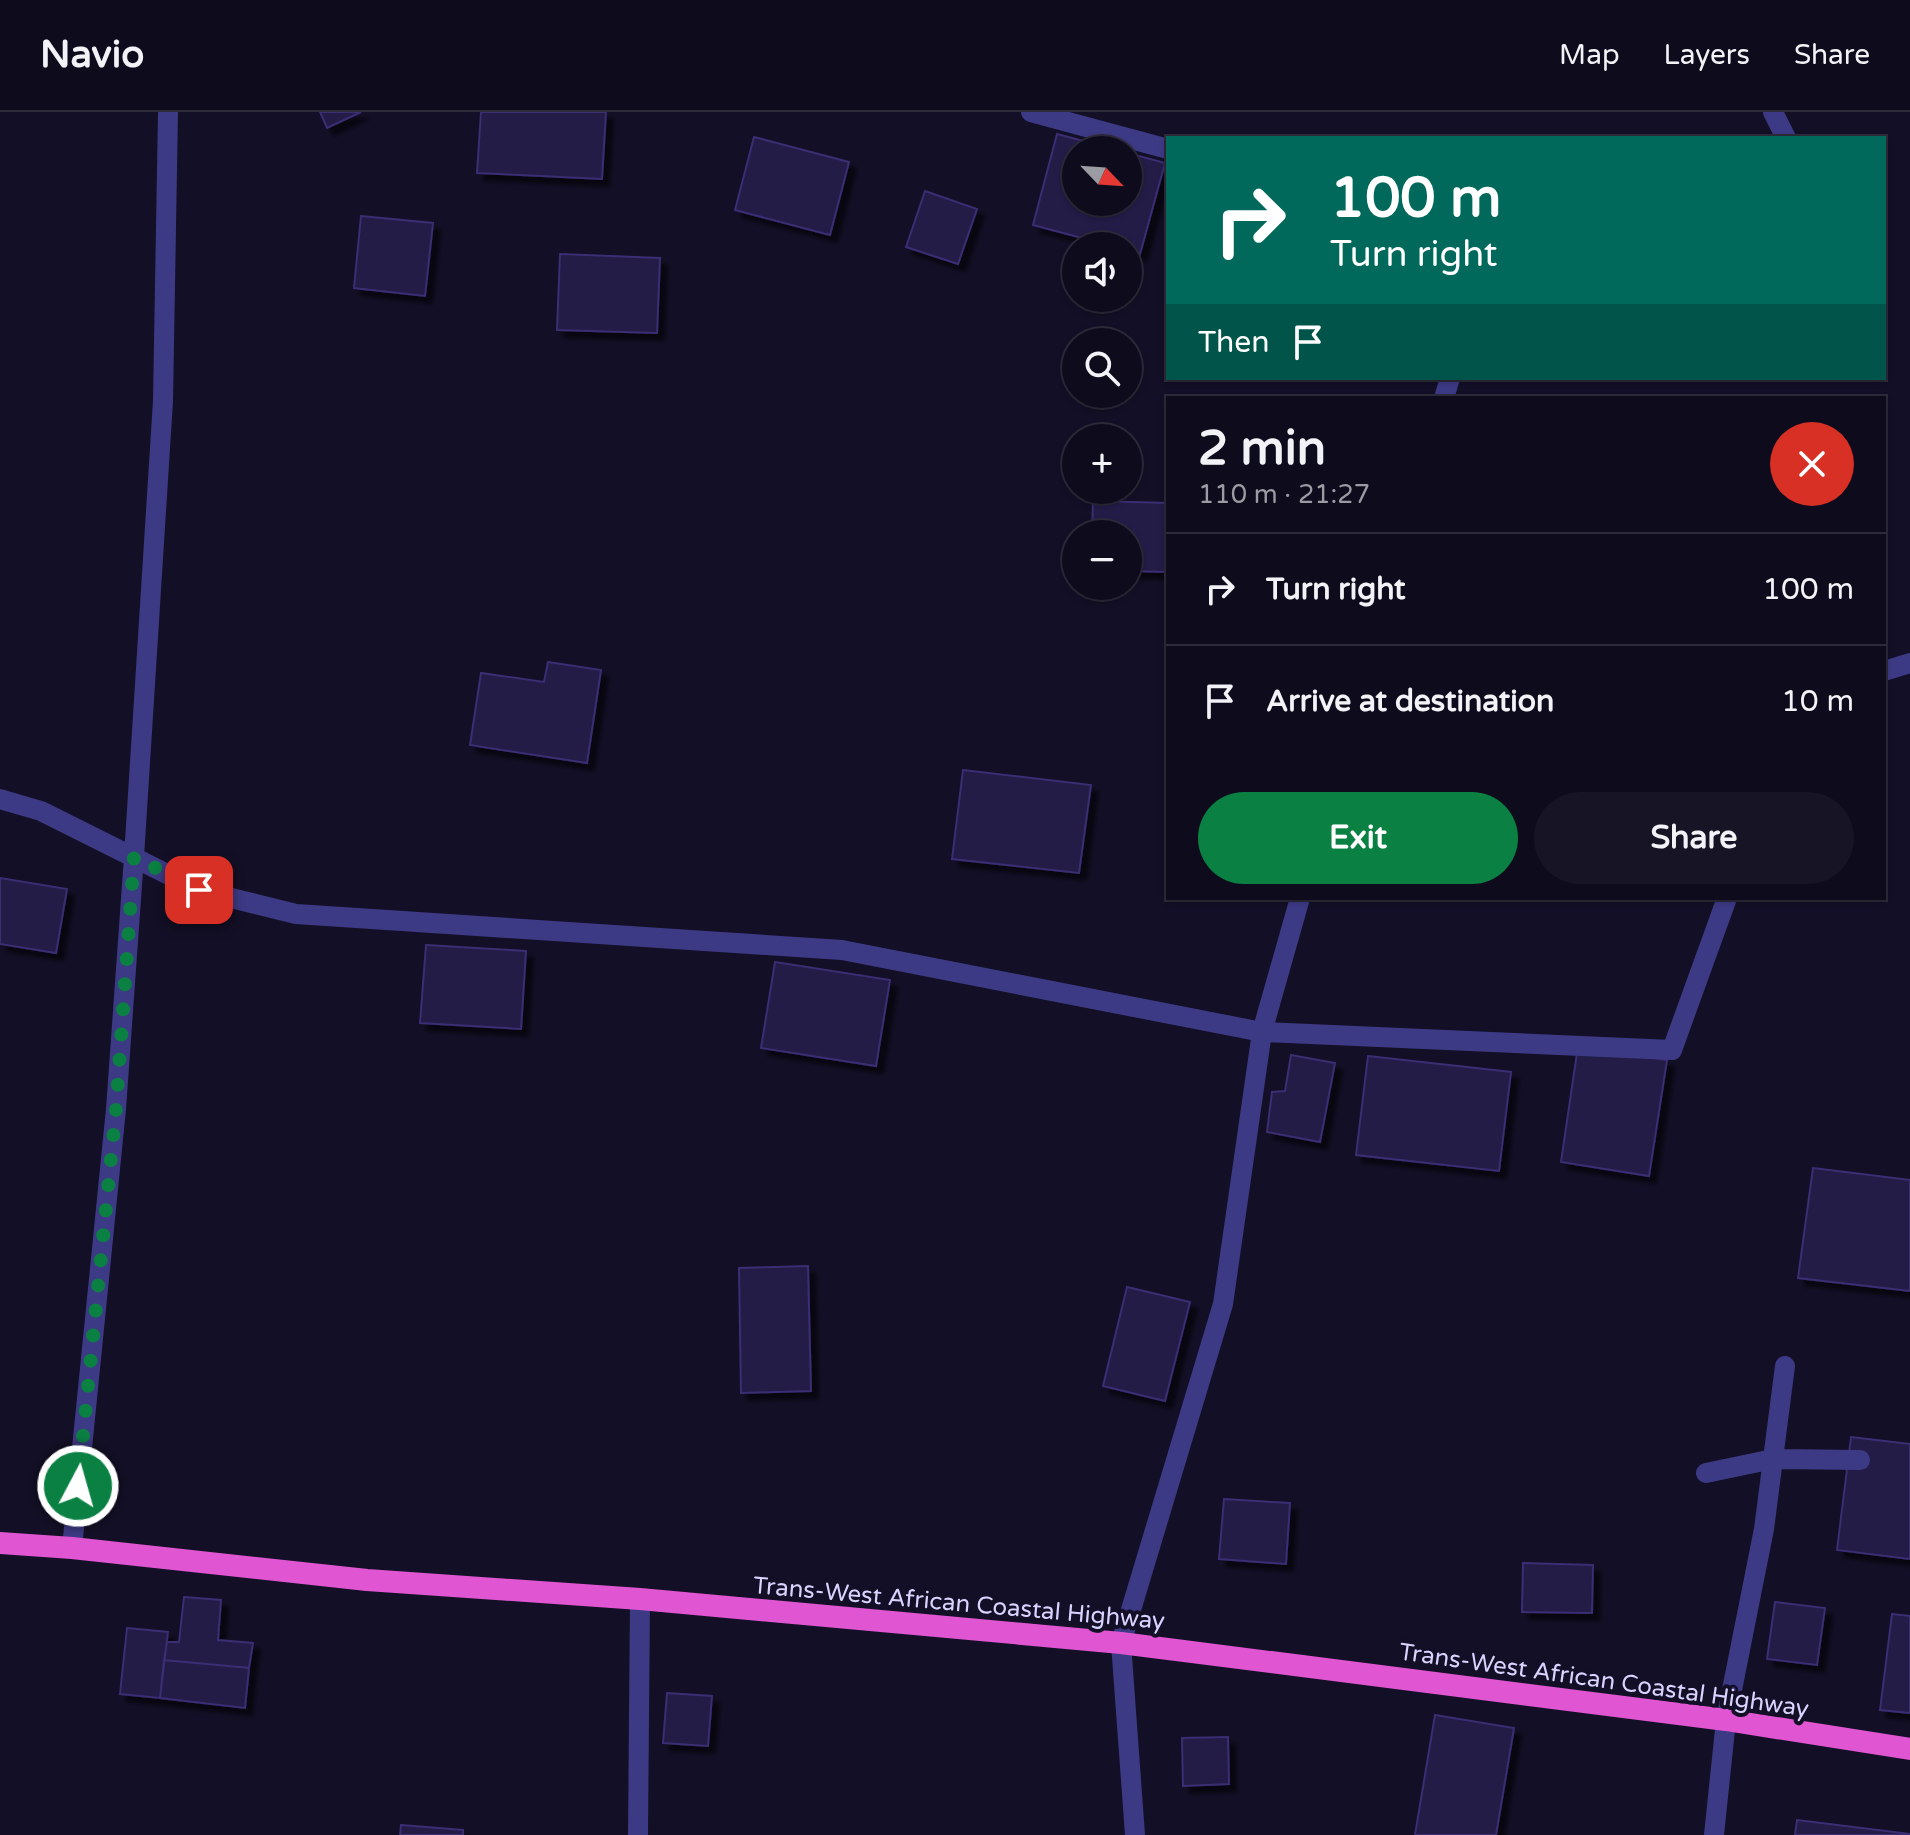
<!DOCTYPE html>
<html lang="en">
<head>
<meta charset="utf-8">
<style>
	:root { --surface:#0e0b1c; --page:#171425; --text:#f1f3f6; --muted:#9b9ba3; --line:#2e2b3b; --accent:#0b8043 }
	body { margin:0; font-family:"Varela Round",sans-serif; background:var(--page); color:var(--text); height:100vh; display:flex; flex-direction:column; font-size:30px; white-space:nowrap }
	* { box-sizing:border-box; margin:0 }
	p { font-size:26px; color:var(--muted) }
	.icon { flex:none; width:44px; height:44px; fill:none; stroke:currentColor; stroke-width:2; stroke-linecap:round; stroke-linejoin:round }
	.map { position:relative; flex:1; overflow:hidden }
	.drawer { position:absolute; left:1166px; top:284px; width:720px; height:504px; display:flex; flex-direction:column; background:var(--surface); border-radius:0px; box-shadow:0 2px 6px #0004,0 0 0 2px var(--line) }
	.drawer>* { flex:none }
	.top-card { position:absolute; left:1166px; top:24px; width:720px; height:244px; border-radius:0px; box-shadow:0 2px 6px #0004,0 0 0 2px var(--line); background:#00695c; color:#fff; overflow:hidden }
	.needle { width:52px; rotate:115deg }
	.fabs { position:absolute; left:1062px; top:24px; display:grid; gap:16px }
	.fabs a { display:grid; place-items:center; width:80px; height:80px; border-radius:50%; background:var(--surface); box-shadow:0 2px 6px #0004,0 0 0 2px var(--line); font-size:40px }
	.pin { position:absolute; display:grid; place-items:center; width:68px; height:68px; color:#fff; margin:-34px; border-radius:16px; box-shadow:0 4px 12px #0006 }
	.me { position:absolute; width:88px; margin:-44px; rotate:6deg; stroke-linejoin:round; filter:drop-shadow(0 0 6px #0008) }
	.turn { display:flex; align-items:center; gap:28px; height:168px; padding:0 32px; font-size:36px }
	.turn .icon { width:104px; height:104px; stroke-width:2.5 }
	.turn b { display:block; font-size:56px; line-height:68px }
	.then { display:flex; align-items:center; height:76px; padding:0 32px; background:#0003; gap:16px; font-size:30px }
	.round { display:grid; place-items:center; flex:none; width:84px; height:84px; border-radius:42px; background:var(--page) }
	.head { display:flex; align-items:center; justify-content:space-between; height:136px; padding:0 32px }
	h1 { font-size:48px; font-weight:700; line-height:60px }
	.primary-button { display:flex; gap:16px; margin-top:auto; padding:16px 32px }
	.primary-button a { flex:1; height:92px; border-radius:48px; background:var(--accent); color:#fff; font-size:32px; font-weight:700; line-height:92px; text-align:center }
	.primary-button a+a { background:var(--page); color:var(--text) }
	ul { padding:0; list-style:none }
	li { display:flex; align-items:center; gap:24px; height:112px; padding:0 32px; border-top:2px solid var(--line) }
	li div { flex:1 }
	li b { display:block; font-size:30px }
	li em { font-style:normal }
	header { display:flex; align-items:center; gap:48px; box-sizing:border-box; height:112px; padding:0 40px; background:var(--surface); border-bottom:2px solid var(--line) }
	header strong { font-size:38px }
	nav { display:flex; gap:44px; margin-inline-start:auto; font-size:28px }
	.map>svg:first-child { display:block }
	.building { fill:#241b47; stroke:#3b2d73; stroke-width:2; filter:url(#shadow) }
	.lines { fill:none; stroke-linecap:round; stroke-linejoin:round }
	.minor { stroke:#3d3a85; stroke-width:20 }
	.trunk { stroke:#e055d1; stroke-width:22 }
	.route { stroke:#0b8043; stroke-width:14; stroke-dasharray:0 25.2 }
	.labels { text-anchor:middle; stroke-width:8; stroke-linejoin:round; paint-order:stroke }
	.street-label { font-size:24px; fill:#d9d4ff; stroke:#130f26 }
</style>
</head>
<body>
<header>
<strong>Navio</strong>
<nav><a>Map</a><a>Layers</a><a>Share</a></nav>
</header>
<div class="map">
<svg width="1910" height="1723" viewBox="0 0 1910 1723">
	<defs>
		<filter id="shadow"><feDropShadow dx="7" dy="7" stdDeviation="2" flood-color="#0009"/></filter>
	</defs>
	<rect width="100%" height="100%" fill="#130f26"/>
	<path class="building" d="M320 0H361L327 16Z
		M481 0H606L602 67 477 61Z
		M1057 22 1117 38H1076V90H1128V41L1165 51 1140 142 1128 138V134H1112L1033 113Z
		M754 25 849 50 830 123 735 98Z
		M925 79 977 97 958 152 906 135Z
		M361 104 433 111 425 184 354 176Z
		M560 142 660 146 657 221 557 218Z
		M1093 389 1168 391V460L1128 459V422H1092Z
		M548 550 601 558 587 651 470 633 481 561 544 570Z
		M963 658 1091 673 1079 761 952 747Z
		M0 766 67 777 56 841 0 832Z
		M426 833 526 839 521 917 420 911Z
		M775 850 890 868 876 954 761 936Z
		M1578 934 1667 948 1649 1064 1561 1050Z
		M1291 943 1335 951 1320 1030 1267 1020 1272 980 1285 979Z
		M1368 944 1511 960 1499 1059 1356 1043Z
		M1813 1056 1910 1068V1179L1798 1166Z
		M808 1154 811 1279 741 1281 739 1156Z
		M1127 1175 1190 1190 1165 1289 1103 1274Z
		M1851 1325 1910 1332V1447L1837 1438Z
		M1224 1387 1290 1391 1286 1452 1219 1447Z
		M1523 1451 1593 1453 1592 1501 1522 1500Z
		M184 1485 221 1488 218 1528 253 1531 249 1556 164 1548 167 1530H179Z
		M1775 1490 1825 1496 1817 1553 1767 1547Z
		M1892 1502 1910 1504V1601L1880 1598Z
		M127 1516 168 1520 160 1586 120 1582Z
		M164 1548 249 1556 245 1596 160 1586Z
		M667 1581 712 1584 708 1634 663 1631Z
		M1435 1603 1514 1616 1496 1723H1415Z
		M1228 1625 1229 1672 1183 1674 1182 1626Z
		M1797 1708 1910 1722V1723H1795Z
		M401 1713 463 1718V1723H400Z"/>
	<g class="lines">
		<path class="minor" d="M1031 0 1168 37
			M1773 0 1786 26
			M1444 286 1450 266
			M1884 559 1910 551
			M0 687 41 699 199 778 296 802 842 838 1262 920 1672 938 1727 786
			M1706 1361 1773 1347 1860 1348
			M72 1436 116 997 134 745 163 289 168 0
			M638 1723 640 1487
			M1135 1723 1121 1531 1223 1192 1262 920 1300 786
			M1714 1723 1726 1608 1764 1417 1785 1254"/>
		<path class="trunk" d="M0 1431 72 1436 367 1468 640 1487 1121 1531 1726 1608 1910 1637"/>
	</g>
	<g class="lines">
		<path class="route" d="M78 1374 116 997 134 745 199 778"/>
	</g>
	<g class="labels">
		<g class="street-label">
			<text transform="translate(959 1491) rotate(5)" y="8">Trans-West African Coastal Highway</text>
			<text transform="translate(1604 1568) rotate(8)" y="8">Trans-West African Coastal Highway</text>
		</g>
	</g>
</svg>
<div class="fabs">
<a><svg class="needle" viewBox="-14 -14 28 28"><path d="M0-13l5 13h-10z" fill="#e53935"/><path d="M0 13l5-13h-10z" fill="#9b9ba3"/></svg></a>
<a><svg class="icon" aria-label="sound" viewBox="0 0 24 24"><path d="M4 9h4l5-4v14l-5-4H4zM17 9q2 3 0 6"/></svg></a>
<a><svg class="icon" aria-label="search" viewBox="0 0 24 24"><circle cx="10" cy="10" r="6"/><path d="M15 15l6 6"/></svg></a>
<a>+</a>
<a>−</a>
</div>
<div class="pin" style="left:199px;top:778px;background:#d93025"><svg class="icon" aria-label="arrive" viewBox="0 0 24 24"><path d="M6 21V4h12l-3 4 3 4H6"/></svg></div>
<svg class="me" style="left:78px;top:1374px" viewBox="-20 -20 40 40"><circle r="17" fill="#0b8043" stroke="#fff" stroke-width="3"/><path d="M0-11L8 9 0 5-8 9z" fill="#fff"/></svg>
<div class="top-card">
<div class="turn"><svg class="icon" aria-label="right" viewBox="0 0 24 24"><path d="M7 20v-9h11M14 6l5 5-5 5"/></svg><div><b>100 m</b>Turn right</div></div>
<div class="then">Then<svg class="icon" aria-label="arrive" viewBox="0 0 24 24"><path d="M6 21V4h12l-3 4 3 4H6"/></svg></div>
</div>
<section class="drawer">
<div class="head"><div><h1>2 min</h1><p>110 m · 21:27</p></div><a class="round" style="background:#d93025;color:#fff"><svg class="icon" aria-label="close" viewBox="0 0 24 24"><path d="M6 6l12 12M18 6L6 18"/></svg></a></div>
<ul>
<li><svg class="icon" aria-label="right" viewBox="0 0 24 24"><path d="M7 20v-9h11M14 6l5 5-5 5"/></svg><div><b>Turn right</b></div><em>100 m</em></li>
<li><svg class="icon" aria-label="arrive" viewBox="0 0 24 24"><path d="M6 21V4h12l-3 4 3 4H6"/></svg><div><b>Arrive at destination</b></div><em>10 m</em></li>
</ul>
<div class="primary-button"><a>Exit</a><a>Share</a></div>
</section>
</div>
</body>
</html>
